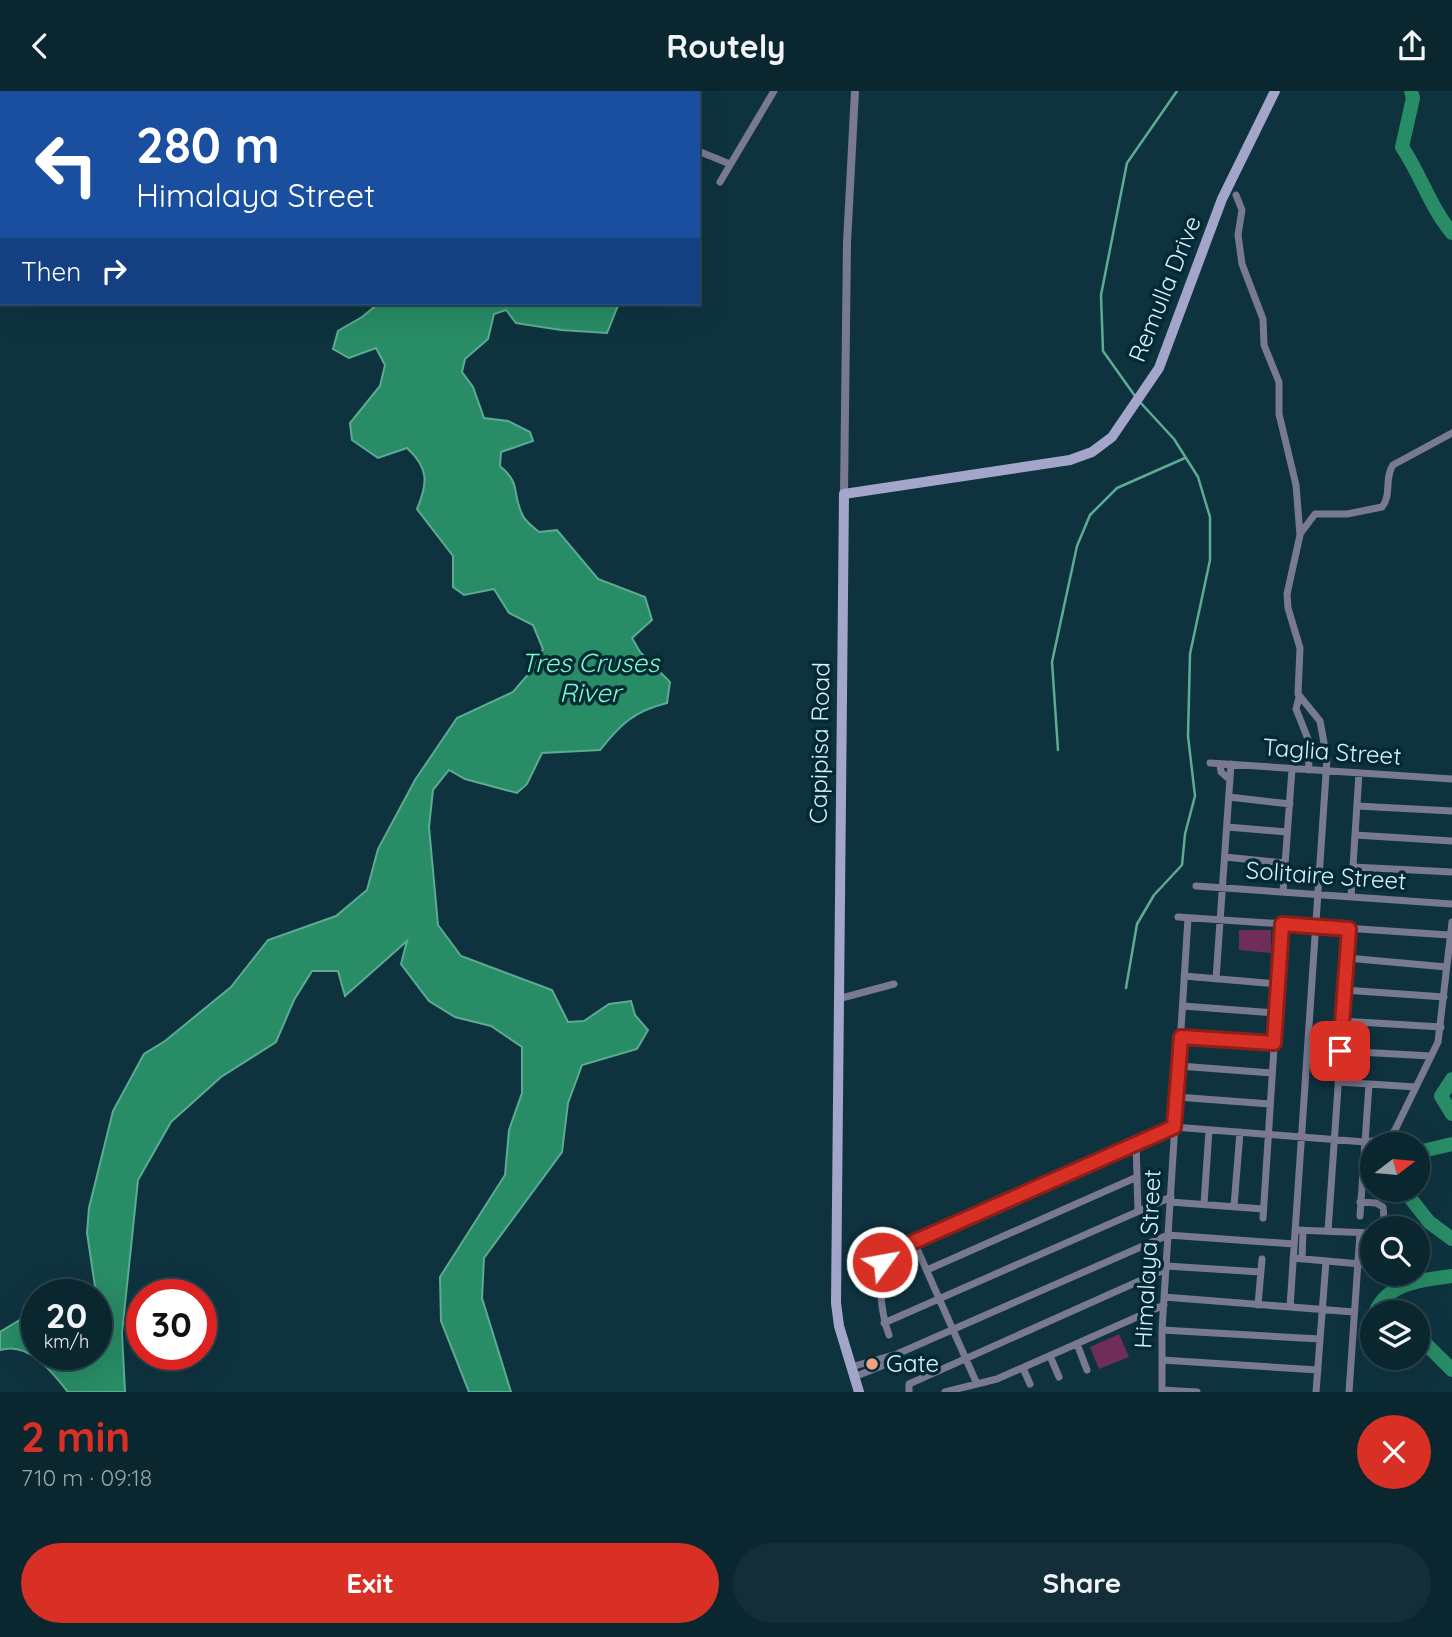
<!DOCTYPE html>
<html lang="en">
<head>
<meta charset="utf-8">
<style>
	:root { --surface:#0a262f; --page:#132e37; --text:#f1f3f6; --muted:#99a5aa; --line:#2a434b; --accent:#d93025 }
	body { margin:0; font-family:Quicksand,sans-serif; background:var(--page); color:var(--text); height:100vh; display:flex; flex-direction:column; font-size:26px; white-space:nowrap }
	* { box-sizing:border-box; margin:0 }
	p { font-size:23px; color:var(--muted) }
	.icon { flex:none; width:38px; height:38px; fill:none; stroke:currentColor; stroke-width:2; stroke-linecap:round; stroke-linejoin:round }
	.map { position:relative; height:1301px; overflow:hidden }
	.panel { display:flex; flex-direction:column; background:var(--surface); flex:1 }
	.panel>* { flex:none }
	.banner { position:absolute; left:0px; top:0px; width:700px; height:214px; box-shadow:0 7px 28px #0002,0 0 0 2px var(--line); background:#1a4fa0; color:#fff; overflow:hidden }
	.needle { width:46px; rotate:74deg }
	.tools { position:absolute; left:1360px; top:1041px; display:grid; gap:14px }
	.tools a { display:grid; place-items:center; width:70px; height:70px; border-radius:50%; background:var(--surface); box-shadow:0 7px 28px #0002,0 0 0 2px var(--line); font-size:35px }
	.speed { position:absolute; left:21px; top:1188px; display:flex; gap:14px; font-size:35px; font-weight:700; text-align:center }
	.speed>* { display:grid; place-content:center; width:91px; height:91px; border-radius:50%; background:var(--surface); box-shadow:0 7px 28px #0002,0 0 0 2px var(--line); line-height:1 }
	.speed small { font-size:18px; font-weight:400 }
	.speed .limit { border:10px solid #d22; background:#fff; color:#111 }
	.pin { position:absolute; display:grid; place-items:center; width:60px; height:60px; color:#fff; margin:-30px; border-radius:14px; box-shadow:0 4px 10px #0006 }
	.me { position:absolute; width:77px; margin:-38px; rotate:58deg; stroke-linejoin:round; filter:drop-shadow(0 0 5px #0008) }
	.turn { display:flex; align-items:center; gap:24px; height:147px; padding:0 21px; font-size:32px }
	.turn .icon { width:91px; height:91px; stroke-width:2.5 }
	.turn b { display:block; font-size:49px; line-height:60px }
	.then { display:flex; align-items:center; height:66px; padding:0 21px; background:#0003; gap:14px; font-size:26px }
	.round { display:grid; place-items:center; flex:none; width:74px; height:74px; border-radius:37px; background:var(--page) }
	.summary { display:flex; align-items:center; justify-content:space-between; height:119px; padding:0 21px }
	h1 { font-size:42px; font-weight:700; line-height:52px; color:var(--accent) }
	.cta { display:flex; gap:14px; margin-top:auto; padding:14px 21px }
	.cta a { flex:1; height:80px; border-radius:42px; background:var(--accent); color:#fff; font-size:28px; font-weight:700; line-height:80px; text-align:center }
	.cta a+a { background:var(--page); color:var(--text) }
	header { display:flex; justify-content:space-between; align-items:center; height:91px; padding:0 21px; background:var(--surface); font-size:32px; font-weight:700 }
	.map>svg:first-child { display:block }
	.green { fill:#6e2e57 }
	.water { fill:#288c66; stroke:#5cab93; stroke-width:2 }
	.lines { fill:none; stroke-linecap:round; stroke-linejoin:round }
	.stream { stroke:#5cab93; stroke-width:2.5 }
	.river { stroke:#288c66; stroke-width:14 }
	.minor { stroke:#797a91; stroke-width:7 }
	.tertiary { stroke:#797a91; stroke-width:8 }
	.secondary { stroke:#a3a5ca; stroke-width:10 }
	.route-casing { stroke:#8d1f18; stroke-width:18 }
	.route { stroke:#d93025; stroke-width:12 }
	.poi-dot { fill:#f2a07f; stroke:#022935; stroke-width:2.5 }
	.labels { text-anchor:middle; stroke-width:7; stroke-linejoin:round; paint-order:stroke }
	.street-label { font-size:24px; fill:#d7f2fc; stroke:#022935 }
	.poi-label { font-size:24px; fill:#d7f2fc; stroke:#022935; text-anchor:start }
	.water-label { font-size:26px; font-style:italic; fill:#7cfcc4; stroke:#022935 }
</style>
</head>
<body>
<header><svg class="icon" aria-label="back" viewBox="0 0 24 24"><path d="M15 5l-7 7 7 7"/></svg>Routely<svg class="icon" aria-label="share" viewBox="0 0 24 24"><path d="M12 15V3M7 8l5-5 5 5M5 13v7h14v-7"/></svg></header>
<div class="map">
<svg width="1452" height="1301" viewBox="0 0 1452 1301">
	<rect width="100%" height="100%" fill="#0e333f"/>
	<path class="green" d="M1239 839H1271V862L1239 859Z
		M1119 1243 1129 1266 1099 1278 1090 1256Z"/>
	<path class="water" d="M379 212H619L607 242 561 239 516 232 506 219 494 223 488 248 465 268 462 281 473 296 484 327 508 330 530 341 533 350 501 361 500 375C522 393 511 402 523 425 526 431 533 436 539 441L557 439 598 488 645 506 652 529 632 547 640 561 670 591 667 612C634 620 621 633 600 659L542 662 527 693 517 702 465 688 449 679 433 699 429 736 438 834 461 865 552 899 568 931 584 930 609 913 631 910 635 924 648 939 637 958 582 974 568 1012 562 1061 484 1167 482 1207 511 1301H469L441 1230 440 1186 505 1084 509 1039 522 1002V956L491 935 455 926 429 910 401 873 407 850 345 905 338 880H312L294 909 276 951 221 986 171 1031 138 1089 122 1242 125 1301H68C52 1281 29 1250 0 1259V1241L23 1227H37V1264H96L98 1215 87 1142 89 1117 113 1020 144 963 165 950 231 896 268 849 336 825 367 799 378 758 415 689 457 627 513 601 532 579 543 558 533 534 509 522 494 498 464 504 453 496V465L417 418C428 392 429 377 407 357L378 367 352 349 350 332 380 295 385 274 376 257 349 267 333 258 338 240 362 226Z"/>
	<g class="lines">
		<path class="stream" d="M1135 305 1103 260 1101 204 1127 72 1177 0
			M1058 659 1052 571 1077 455 1090 424 1117 397 1185 367
			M1126 897 1137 833 1154 804 1182 774 1185 743 1195 705 1188 645 1190 563 1210 469V426L1198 386 1174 348 1139 310"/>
		<path class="river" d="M1411 0 1413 7 1402 56C1421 84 1430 116 1452 142
			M1452 988 1441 1005 1452 1023
			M1418 1061 1452 1053
			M1404 1099 1429 1131 1452 1148
			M1375 1222C1387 1191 1424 1189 1452 1185
			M1418 1245 1452 1279"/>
		<path class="minor" d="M698 60 730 73
			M720 91 774 0
			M1236 104 1242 119 1238 144 1242 173 1263 228 1264 254 1279 291V323L1296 394 1300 444 1287 503 1288 517 1300 557 1298 603 1320 630 1327 668 1290 1216
			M1300 443 1315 423H1347L1382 416C1392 404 1384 387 1393 374L1452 342
			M1299 606 1296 618 1308 648 1309 679
			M1210 672 1452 688
			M1220 673 1221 681 1230 689
			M1229 706 1290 713
			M1357 715 1452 720
			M1227 736 1287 741
			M1355 744 1452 750
			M1225 766 1285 772
			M1353 776 1452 781
			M1196 795 1452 813
			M1283 801 1292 678
			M1351 806 1359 682
			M1178 826 1449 844
			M1347 867 1446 876
			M1184 885 1278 893
			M1216 888 1231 673
			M1344 899 1444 906
			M838 908 894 893
			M1183 915 1276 922
			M1342 930 1441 936
			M1181 946 1274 952
			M1340 960 1431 965
			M1179 975 1272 982
			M1338 991 1416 996
			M1177 1006 1270 1013
			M1136 1051 1138 1120
			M1170 1111 1263 1118
			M1360 1111 1376 1112 1383 1116 1385 1138
			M1204 1113 1209 1039
			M1234 1115 1240 1041
			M1360 1125 1369 993
			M1263 1127 1282 833
			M1295 1139 1372 1142
			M1328 1140 1349 838
			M914 1151 977 1293
			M1293 1167 1372 1174
			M1302 1168 1303 1139
			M1166 1175 1261 1181
			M927 1179 1137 1086
			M1164 1206 1354 1221
			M1258 1214 1262 1168
			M884 1232 1171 1106
			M1162 1239 1320 1248
			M889 1244C882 1226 875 1179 886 1163L1157 1042 1174 1036 1365 1051 1388 1048 1395 1039 1438 951 1452 831
			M1077 1253 1087 1279
			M1050 1265 1059 1286
			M1162 1269 1318 1279
			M851 1276 897 1263 1168 1144 1294 1153
			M1023 1277 1030 1293
			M854 1286 884 1274 896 1264
			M1162 1299 1197 1301
			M909 1301V1293L1166 1178
			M945 1301 997 1288 1164 1214
			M1162 1301V1239L1188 827
			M1316 1301 1326 1170
			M1349 1301 1360 1142"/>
		<path class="tertiary" d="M844 403 847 152 855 0"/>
		<path class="secondary" d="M859 1301 839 1235 836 1212 844 403 1070 369 1092 361 1112 346 1159 277 1222 108 1275 0"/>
	</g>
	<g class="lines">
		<g class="route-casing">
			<path id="route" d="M882 1171 886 1163 1174 1036 1181 946 1274 952 1282 833 1349 838 1340 960"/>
		</g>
		<use href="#route" class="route"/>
	</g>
	<circle class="poi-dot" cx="872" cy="1273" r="7"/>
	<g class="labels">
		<g class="street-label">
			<text transform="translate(1165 198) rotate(-68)" y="8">Remulla Drive</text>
			<text transform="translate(820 652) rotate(-89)" y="8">Capipisa Road</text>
			<text transform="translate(1332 661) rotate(4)" y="8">Taglia Street</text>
			<text transform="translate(1326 785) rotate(4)" y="8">Solitaire Street</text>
			<text transform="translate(1148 1168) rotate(-87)" y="8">Himalaya Street</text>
		</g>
		<g class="poi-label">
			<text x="886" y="1281">Gate</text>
		</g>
		<g class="water-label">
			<text x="590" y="581">Tres Cruses<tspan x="590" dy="30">River</tspan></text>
		</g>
	</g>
</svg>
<div class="tools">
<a><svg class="needle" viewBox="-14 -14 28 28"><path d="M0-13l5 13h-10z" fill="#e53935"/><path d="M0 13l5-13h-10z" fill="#99a5aa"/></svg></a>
<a><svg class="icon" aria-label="search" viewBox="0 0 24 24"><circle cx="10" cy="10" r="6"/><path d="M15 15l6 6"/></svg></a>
<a><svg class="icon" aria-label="layers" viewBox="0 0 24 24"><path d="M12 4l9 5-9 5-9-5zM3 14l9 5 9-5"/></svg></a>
</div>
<div class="speed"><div>20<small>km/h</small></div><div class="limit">30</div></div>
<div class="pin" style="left:1340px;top:960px;background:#d93025"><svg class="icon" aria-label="arrive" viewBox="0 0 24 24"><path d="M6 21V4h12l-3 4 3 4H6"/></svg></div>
<svg class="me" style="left:882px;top:1171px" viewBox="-20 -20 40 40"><circle r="17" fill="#d93025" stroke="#fff" stroke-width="3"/><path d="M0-11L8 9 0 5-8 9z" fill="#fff"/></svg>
<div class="banner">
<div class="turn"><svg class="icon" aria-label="left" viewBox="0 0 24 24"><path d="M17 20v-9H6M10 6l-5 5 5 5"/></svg><div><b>280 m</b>Himalaya Street</div></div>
<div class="then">Then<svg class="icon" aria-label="right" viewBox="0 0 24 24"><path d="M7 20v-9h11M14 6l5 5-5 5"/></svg></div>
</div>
</div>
<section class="panel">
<div class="summary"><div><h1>2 min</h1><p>710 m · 09:18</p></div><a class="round" style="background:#d93025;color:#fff"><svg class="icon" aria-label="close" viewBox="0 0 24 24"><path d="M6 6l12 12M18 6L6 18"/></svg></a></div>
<div class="cta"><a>Exit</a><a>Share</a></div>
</section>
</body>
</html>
